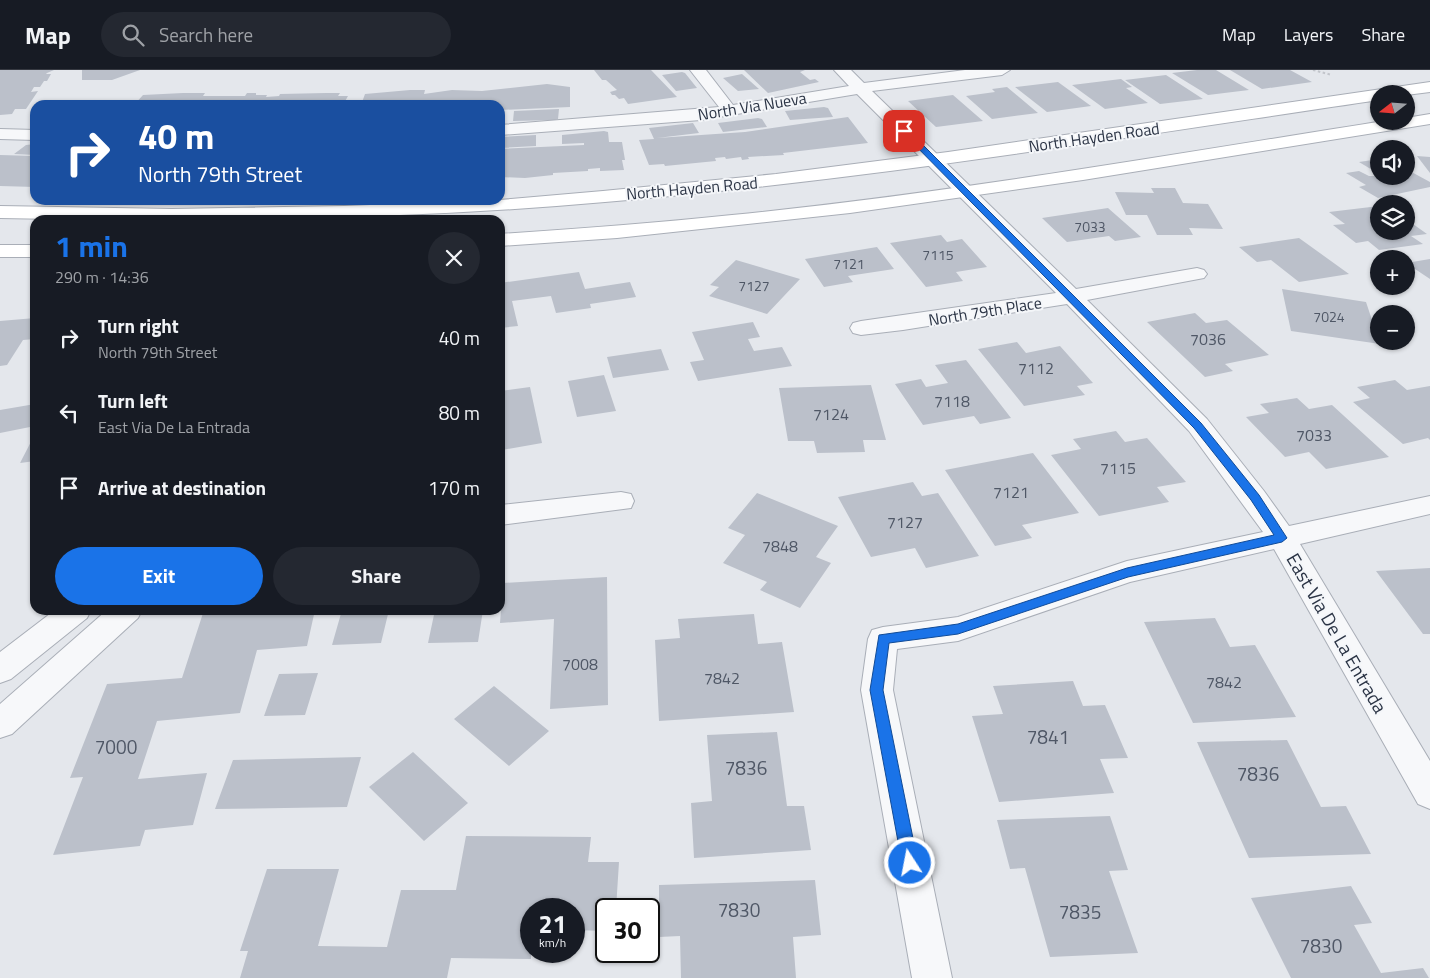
<!DOCTYPE html>
<html lang="en">
<head>
<meta charset="utf-8">
<style>
	:root { --surface:#171b24; --page:#242831; --text:#f1f3f6; --muted:#9ea1a6; --line:#363941; --accent:#1a73e8 }
	body { margin:0; font-family:"Titillium Web",sans-serif; background:var(--page); color:var(--text); height:100vh; display:flex; flex-direction:column; font-size:19px; white-space:nowrap }
	* { box-sizing:border-box; margin:0 }
	p { font-size:16px; color:var(--muted) }
	.icon { flex:none; width:28px; height:28px; fill:none; stroke:currentColor; stroke-width:2; stroke-linecap:round; stroke-linejoin:round }
	.map { position:relative; flex:1; overflow:hidden }
	.details { position:absolute; left:30px; top:145px; width:475px; height:400px; display:flex; flex-direction:column; background:var(--surface); border-radius:15px; box-shadow:0 1px 4px #0004 }
	.details>* { flex:none }
	.top-card { position:absolute; left:30px; top:30px; width:475px; height:105px; border-radius:15px; box-shadow:0 1px 4px #0004; background:#1a4fa0; color:#fff; overflow:hidden }
	.needle { width:32px; rotate:253deg }
	.tools { position:absolute; left:1370px; top:15px; display:grid; gap:10px }
	.tools a { display:grid; place-items:center; width:45px; height:45px; border-radius:50%; background:var(--surface); box-shadow:0 1px 4px #0004; font-size:25px }
	.speed { position:absolute; left:520px; top:828px; display:flex; gap:10px; font-size:25px; font-weight:700; text-align:center }
	.speed>* { display:grid; place-content:center; width:65px; height:65px; border-radius:50%; background:var(--surface); box-shadow:0 1px 4px #0004; line-height:1 }
	.speed small { font-size:12px; font-weight:400 }
	.speed .limit { border:2px solid #111; border-radius:8px; background:#fff; color:#111 }
	.pin { position:absolute; display:grid; place-items:center; width:42px; height:42px; color:#fff; margin:-21px; border-radius:10px; box-shadow:0 2px 8px #0006 }
	.me { position:absolute; width:55px; margin:-28px; rotate:349deg; stroke-linejoin:round; filter:drop-shadow(0 0 4px #0008) }
	.turn { display:flex; align-items:center; gap:18px; height:105px; padding:0 25px; font-size:22px }
	.turn .icon { width:65px; height:65px; stroke-width:2.5 }
	.turn b { display:block; font-size:35px; line-height:42px }
	.round { display:grid; place-items:center; flex:none; width:52px; height:52px; border-radius:26px; background:var(--page) }
	.headline { display:flex; align-items:center; justify-content:space-between; height:85px; padding:0 25px }
	h1 { font-size:30px; font-weight:700; line-height:38px; color:var(--accent) }
	.cta { display:flex; gap:10px; margin-top:auto; padding:10px 25px }
	.cta a { flex:1; height:58px; border-radius:30px; background:var(--accent); color:#fff; font-size:20px; font-weight:700; line-height:58px; text-align:center }
	.cta a+a { background:var(--page); color:var(--text) }
	ul { padding:0; list-style:none }
	li { display:flex; align-items:center; gap:15px; height:75px; padding:0 25px }
	li div { flex:1 }
	li b { display:block; font-size:19px }
	li em { font-style:normal }
	header { display:flex; align-items:center; gap:30px; box-sizing:border-box; height:70px; padding:0 25px; background:var(--surface); border-bottom:1px solid var(--line) }
	header strong { font-size:24px }
	nav { display:flex; gap:28px; margin-inline-start:auto; font-size:18px }
	.search { width:350px; height:45px; background:var(--page); display:flex; align-items:center; gap:12px; box-sizing:border-box; padding:0 18px; border-radius:28px; color:var(--muted); font-size:19px }
	.map>svg:first-child { display:block }
	.building { fill:#bbc0ca }
	.lines { fill:none; stroke-linecap:round; stroke-linejoin:round }
	.minor-casing { stroke:#a9aeb7; stroke-width:2 }
	.secondary-casing { stroke:#a9aeb7; stroke-width:2 }
	.path { stroke:#c2c5cb; stroke-width:2; stroke-dasharray:2.5 2.5; stroke-linecap:butt }
	.minor { fill:#f7f8fa; fill-rule:evenodd }
	.secondary { fill:#fff; fill-rule:evenodd }
	.route { fill:#1a73e8; stroke:#114b97 }
	.labels { text-anchor:middle; stroke-width:4; stroke-linejoin:round; paint-order:stroke }
	.far-number-label { font-size:14px; fill:#4f5766 }
	.far-street-label { font-size:16px; fill:#2b3445; stroke:#f4f6f9 }
	.number-label { font-size:16px; fill:#4f5766 }
	.street-label { font-size:19px; fill:#2b3445; stroke:#f4f6f9 }
	.near-number-label { font-size:19px; fill:#4f5766 }
</style>
</head>
<body>
<header>
<strong>Map</strong>
<div class="search"><svg class="icon" aria-label="search" viewBox="0 0 24 24"><circle cx="10" cy="10" r="6"/><path d="M15 15l6 6"/></svg>Search here</div>
<nav><a>Map</a><a>Layers</a><a>Share</a></nav>
</header>
<div class="map">
<svg width="1430" height="908" viewBox="0 0 1430 908">
	<rect width="100%" height="100%" fill="#e4e7ec"/>
	<path class="building" d="M0 0H54L47 3 46 4H51L47 11H44L40 17H34L31 22 38 21 26 39H15L12 44 0 45Z
		M82 0H140L112 10H82Z
		M594 0H651L677 27 628 34 624 28 619 29 615 25H612L610 22 617 20 606 10H602Z
		M744 0H805L800 2 810 10 815 9 819 12 768 23Z
		M1197 0H1216L1249 20 1208 25 1172 3Z
		M1230 0H1290L1312 12 1262 19Z
		M682 2 685 3 697 18 676 21 662 5Z
		M742 4 759 19 738 21 723 8Z
		M1166 5 1203 29 1160 34 1125 10Z
		M1121 9 1132 17 1126 18 1148 33 1105 39 1072 15Z
		M1058 12 1091 36 1047 42 1015 17Z
		M547 14 570 17V37L500 40V35H361L365 24 410 20H425L424 24 452 20 482 21Z
		M1007 17 1038 43 992 49 966 26 995 22 992 19Z
		M183 23H205L203 26H245L247 23H256V25H267L266 27 279 26 280 24 326 23H340L338 26H348L343 35H134L143 25Z
		M953 25 983 51 936 57 908 31Z
		M824 37 828 38 833 47 790 50 785 41Z
		M559 39 558 49 555 50 513 51 514 41Z
		M848 47 868 73 783 83 784 85 748 87 749 89 742 90 741 87 726 89 725 87 715 88 716 91 665 96 664 94 649 95 639 70 654 69 649 58 693 53 699 63 657 68 745 62Z
		M758 48 762 49 767 57 723 62 718 53Z
		M604 61 608 62 609 72H622L625 90H622L624 100 600 101V98L588 99V101L553 103V105L525 108 500 107V79L584 75V73L562 74V65Z
		M536 65V76L500 78V67Z
		M35 74V85L14 84 26 75Z
		M0 85 35 86V117L0 116Z
		M1417 86 1430 87V103Z
		M1379 89V104L1359 92Z
		M1406 99 1430 112V117L1378 128 1359 117 1366 115 1346 103 1359 101 1369 106H1406Z
		M1151 118H1175L1183 133 1208 134 1223 159 1189 158 1193 165H1157L1147 145H1126L1115 122 1154 123Z
		M1379 136V161H1406V149L1427 164 1411 166 1423 174 1379 180 1368 171 1356 173 1333 155 1345 154 1329 142Z
		M1108 138 1141 167 1115 171 1109 166 1067 172 1042 148Z
		M941 165 947 172 962 169 987 197 956 202 963 211 926 217 890 173Z
		M1299 168 1349 204 1299 212 1271 190 1257 192 1239 177Z
		M877 177 894 199 848 206 853 212 824 217 805 189Z
		M1430 189V209L1406 193Z
		M736 190 800 209 767 244 709 226 719 217 710 215Z
		M579 202 585 219 630 212 636 227 590 234 591 238 556 243 551 226 512 231 518 256 500 258V213Z
		M1282 219 1366 232 1380 274 1291 261Z
		M1195 243 1206 253 1227 250 1269 285 1225 294 1233 301 1205 307 1147 252Z
		M35 248V269L23 270 7 295 0 296V251Z
		M753 252 760 267 748 269 754 281 782 277 792 296 698 311 690 292 704 290 692 262Z
		M1017 272 1026 283 1060 276 1093 313 1077 316 1085 325 1024 336 978 279Z
		M661 279 669 300 613 308 607 287Z
		M966 290 1011 348 980 354 974 346 923 355 895 314 921 309 926 317 948 313 935 295Z
		M604 305 616 341 577 347 568 311Z
		M1395 310 1407 320 1430 316V370L1428 368 1403 374 1353 332 1370 328 1357 317Z
		M871 315 886 370H863L865 382 817 383 814 371H788L779 318Z
		M530 317 542 373 502 380 500 321Z
		M1297 328 1309 339 1332 335 1389 387 1326 399 1309 382 1285 387 1246 347 1269 343 1260 334Z
		M35 334V356L0 363V340Z
		M1116 361 1125 372 1147 368 1186 412 1157 417 1169 432 1099 446 1051 385 1081 379 1073 369Z
		M35 364V391L20 393Z
		M1033 383 1079 443 1022 455 1032 468 995 476 945 400Z
		M913 412 922 426 938 423 979 486 926 498 915 478 871 487 838 427Z
		M757 423 838 456 816 487 831 493 800 538 760 520 767 512 723 493 745 465 728 458Z
		M1430 498V564H1423L1376 501Z
		M607 507 608 635 550 639 554 549 500 553 503 513Z
		M204 540H315L307 576 257 580 240 643 157 651 138 709 207 703 193 755 145 760 140 776 53 785 83 707 70 708 107 614 182 608Z
		M342 540H389L381 573 332 575Z
		M435 540H483L478 572 428 573Z
		M754 544 758 574 782 572 794 642 659 651 655 570 680 568 678 549Z
		M1215 548 1230 577 1255 575 1296 647 1193 653 1144 552Z
		M318 603 305 645 264 646 279 604Z
		M1073 611 1083 636 1105 635 1128 688 1100 689 1114 723 999 732 972 646 1003 644 993 616Z
		M494 616 549 661 509 696 454 649Z
		M777 662 787 736H804L811 780 694 788 691 733 712 731 707 665Z
		M1287 670 1321 737 1346 736 1371 784 1249 788 1197 672Z
		M413 682 468 733 424 771 369 717Z
		M361 687 347 737 215 739 233 690Z
		M1110 746 1128 800 1109 801 1138 883 1050 887 1025 798 1010 799 997 750Z
		M466 766 591 767 588 792H619L616 839H606V861L574 860V839H531V889L451 888 447 908H240L248 881H240L267 799H339L318 876 387 877 401 820H456Z
		M815 810 821 865 793 867 796 908H681L680 866 659 867V815Z
		M1351 816 1372 853 1354 855 1381 903 1423 898 1429 908H1291L1251 828Z"/>
	<g class="lines">
		<g class="minor-casing">
			<path id="minor" d="M690 0H706L733 35 849 16 834 0H851L864 13 965 0H1010L1002 5 872 21 1076 219 1197 198 1204 200 1207 204 1204 208 1087 230 1207 349 1264 421 1289 456 1430 426V444L1300 474 1430 691V739L1418 734 1274 479 1130 512 958 571 897 579 893 620 952 908H912L861 620 868 569 872 560 883 557 958 547 1127 491 1263 462 1189 361 1067 234 903 260 861 265 853 263 850 258 853 253 861 251 1056 223 857 24 701 50 500 65V55L719 37Z
				M0 59 35 60V70L0 69Z
				M621 422 631 424 634 431 631 438 500 455V435Z
				M55 540H91L87 548 11 609 0 613V582Z
				M107 540H142L138 548 12 664 0 668V634Z"/>
		</g>
		<g class="secondary-casing">
			<path id="secondary" d="M1430 12V22L1406 25 1379 24V30C1122 68 865 110 605 132 404 150 202 152 0 148V136L172 139 344 136 500 130 603 121 776 104 948 82Z
				M1430 44V54L1083 110 850 143 617 168 500 176V164C578 159 655 153 732 145 951 123 1168 85 1384 51H1406V48Z
				M0 175H35V187H0Z"/>
		</g>
		<path class="path" d="M1313 0 1332 5"/>
		<use href="#minor" class="minor"/>
		<use href="#secondary" class="secondary"/>
	</g>
	<path class="route" d="M902 59H907L1201 353 1259 425 1287 468 1282 472 1128 507 958 564 889 573 883 620 918 793 915 798 910 800 905 798 902 793 870 620 879 565 958 554 1127 498 1274 465 1251 430 1194 358 902 62Z"/>
	<g class="labels">
		<g class="far-number-label">
			<text x="1090" y="162">7033</text>
			<text x="938" y="190">7115</text>
			<text x="849" y="199">7121</text>
			<text x="754" y="221">7127</text>
			<text x="1329" y="252">7024</text>
		</g>
		<g class="far-street-label">
			<text transform="translate(752 36) rotate(-9)" y="6">North Via Nueva</text>
			<text transform="translate(1094 67) rotate(-8)" y="6">North Hayden Road</text>
			<text transform="translate(692 118) rotate(-5)" y="6">North Hayden Road</text>
			<text transform="translate(985 241) rotate(-9)" y="6">North 79th Place</text>
		</g>
		<g class="number-label">
			<text x="1208" y="275">7036</text>
			<text x="1036" y="304">7112</text>
			<text x="952" y="337">7118</text>
			<text x="831" y="350">7124</text>
			<text x="1314" y="371">7033</text>
			<text x="1118" y="404">7115</text>
			<text x="1011" y="428">7121</text>
			<text x="905" y="458">7127</text>
			<text x="780" y="482">7848</text>
			<text x="580" y="600">7008</text>
			<text x="722" y="614">7842</text>
			<text x="1224" y="618">7842</text>
		</g>
		<g class="street-label">
			<text transform="translate(1337 563) rotate(60)" y="7">East Via De La Entrada</text>
		</g>
		<g class="near-number-label">
			<text x="1048" y="674">7841</text>
			<text x="116" y="684">7000</text>
			<text x="746" y="705">7836</text>
			<text x="1258" y="711">7836</text>
			<text x="739" y="847">7830</text>
			<text x="1080" y="849">7835</text>
			<text x="1321" y="883">7830</text>
		</g>
	</g>
</svg>
<div class="tools">
<a><svg class="needle" viewBox="-14 -14 28 28"><path d="M0-13l5 13h-10z" fill="#e53935"/><path d="M0 13l5-13h-10z" fill="#9ea1a6"/></svg></a>
<a><svg class="icon" aria-label="sound" viewBox="0 0 24 24"><path d="M4 9h4l5-4v14l-5-4H4zM17 9q2 3 0 6"/></svg></a>
<a><svg class="icon" aria-label="layers" viewBox="0 0 24 24"><path d="M12 4l9 5-9 5-9-5zM3 14l9 5 9-5"/></svg></a>
<a>+</a>
<a>−</a>
</div>
<div class="speed"><div>21<small>km/h</small></div><div class="limit">30</div></div>
<div class="pin" style="left:904px;top:61px;background:#d93025"><svg class="icon" aria-label="arrive" viewBox="0 0 24 24"><path d="M6 21V4h12l-3 4 3 4H6"/></svg></div>
<svg class="me" style="left:910px;top:793px" viewBox="-20 -20 40 40"><circle r="17" fill="#1a73e8" stroke="#fff" stroke-width="3"/><path d="M0-11L8 9 0 5-8 9z" fill="#fff"/></svg>
<div class="top-card">
<div class="turn"><svg class="icon" aria-label="right" viewBox="0 0 24 24"><path d="M7 20v-9h11M14 6l5 5-5 5"/></svg><div><b>40 m</b>North 79th Street</div></div>
</div>
<section class="details">
<div class="headline"><div><h1>1 min</h1><p>290 m · 14:36</p></div><a class="round"><svg class="icon" aria-label="close" viewBox="0 0 24 24"><path d="M6 6l12 12M18 6L6 18"/></svg></a></div>
<ul>
<li><svg class="icon" aria-label="right" viewBox="0 0 24 24"><path d="M7 20v-9h11M14 6l5 5-5 5"/></svg><div><b>Turn right</b><p>North 79th Street</p></div><em>40 m</em></li>
<li><svg class="icon" aria-label="left" viewBox="0 0 24 24"><path d="M17 20v-9H6M10 6l-5 5 5 5"/></svg><div><b>Turn left</b><p>East Via De La Entrada</p></div><em>80 m</em></li>
<li><svg class="icon" aria-label="arrive" viewBox="0 0 24 24"><path d="M6 21V4h12l-3 4 3 4H6"/></svg><div><b>Arrive at destination</b></div><em>170 m</em></li>
</ul>
<div class="cta"><a>Exit</a><a>Share</a></div>
</section>
</div>
</body>
</html>
